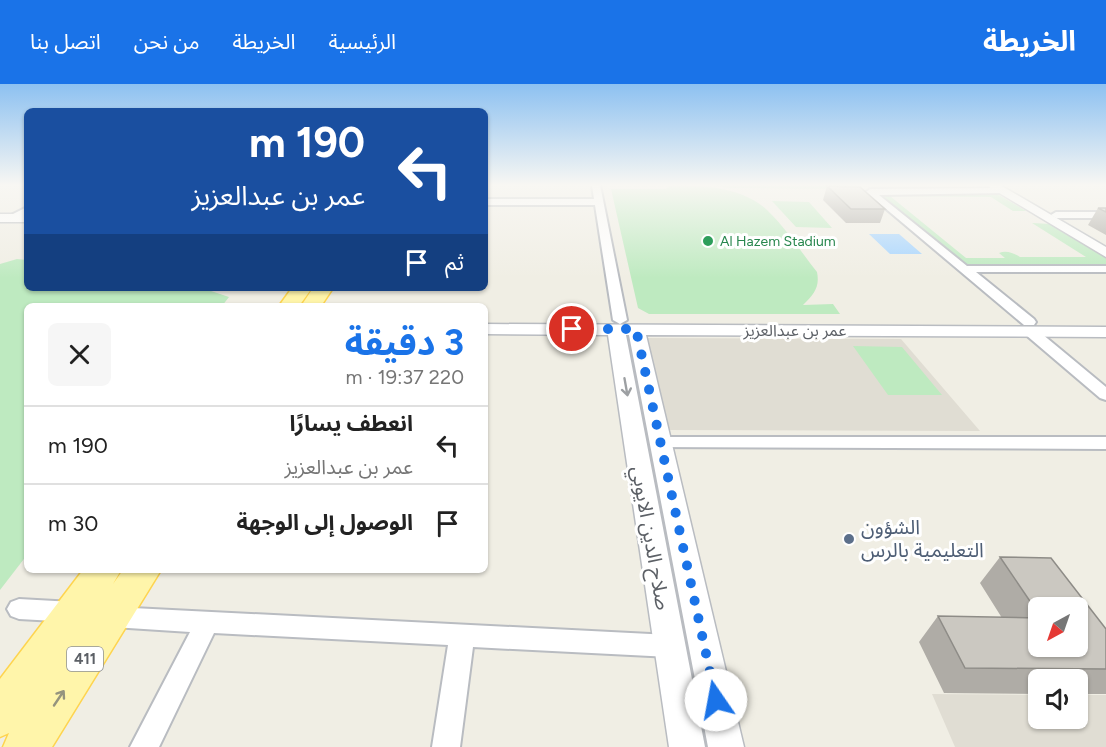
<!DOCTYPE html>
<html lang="ar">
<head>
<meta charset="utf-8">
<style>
	:root { --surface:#fff; --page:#f6f6f6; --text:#222; --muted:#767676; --line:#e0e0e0; --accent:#1a73e8 }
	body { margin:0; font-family:Figtree,"Noto Sans Arabic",sans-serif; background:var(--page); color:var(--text); direction:rtl; height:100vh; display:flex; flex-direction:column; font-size:22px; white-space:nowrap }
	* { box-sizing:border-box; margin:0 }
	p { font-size:20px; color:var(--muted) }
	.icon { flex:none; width:33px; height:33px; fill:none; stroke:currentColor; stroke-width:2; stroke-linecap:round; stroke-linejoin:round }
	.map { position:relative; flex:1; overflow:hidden; direction:ltr }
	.side { position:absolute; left:24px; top:219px; width:464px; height:270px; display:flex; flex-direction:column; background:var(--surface); border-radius:9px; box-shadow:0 2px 4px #0004; direction:rtl }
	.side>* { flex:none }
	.top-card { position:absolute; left:24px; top:24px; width:464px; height:183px; border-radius:9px; box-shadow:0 2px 4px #0004; direction:rtl; background:#1a4fa0; color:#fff; overflow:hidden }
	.needle { width:39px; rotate:220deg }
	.controls { position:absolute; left:1028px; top:513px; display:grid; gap:12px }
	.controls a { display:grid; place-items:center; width:60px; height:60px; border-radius:9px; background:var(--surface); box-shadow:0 2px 4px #0004; font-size:30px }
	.pin { position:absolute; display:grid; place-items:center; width:51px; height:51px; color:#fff; margin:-26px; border:3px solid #fff; border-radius:50%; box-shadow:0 2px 6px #0007 }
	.me { position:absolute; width:66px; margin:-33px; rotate:348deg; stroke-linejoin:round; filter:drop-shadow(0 0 4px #0008) }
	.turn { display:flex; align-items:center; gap:21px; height:126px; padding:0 24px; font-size:27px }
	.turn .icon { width:78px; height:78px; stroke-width:2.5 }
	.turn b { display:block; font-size:42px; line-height:51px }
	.then { display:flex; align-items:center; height:57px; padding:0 24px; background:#0003; gap:12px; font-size:22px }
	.round { display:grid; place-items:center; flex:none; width:63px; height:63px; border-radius:9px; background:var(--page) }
	.head { display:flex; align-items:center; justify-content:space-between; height:102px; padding:0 24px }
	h1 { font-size:36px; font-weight:700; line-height:45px; color:var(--accent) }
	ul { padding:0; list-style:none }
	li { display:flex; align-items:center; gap:18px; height:78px; padding:0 24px; border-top:2px solid var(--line) }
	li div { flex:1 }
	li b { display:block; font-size:22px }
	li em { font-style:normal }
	header { display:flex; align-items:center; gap:36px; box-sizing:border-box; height:84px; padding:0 30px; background:var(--accent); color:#fff }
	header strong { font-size:28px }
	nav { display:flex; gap:33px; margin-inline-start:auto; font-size:21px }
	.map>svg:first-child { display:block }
	.education { fill:#e0ddd3 }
	.green { fill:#beeac0 }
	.water { fill:#a5d4ff }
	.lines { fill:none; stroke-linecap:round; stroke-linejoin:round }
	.minor-casing { stroke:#b9bcc1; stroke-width:4 }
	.tertiary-casing { stroke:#b9bcc1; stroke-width:3 }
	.primary-casing { stroke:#fed44f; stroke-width:3 }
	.minor { fill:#fff; fill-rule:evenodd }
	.tertiary { fill:#fff; fill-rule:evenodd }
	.primary { fill:#fff5aa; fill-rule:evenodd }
	.wall { fill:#afaca6; fill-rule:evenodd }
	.building { fill:#cbc8c1; stroke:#8e8c87; stroke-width:1.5 }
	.oneway { stroke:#9da0a3 }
	.oneway2 { stroke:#95947e }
	.route { stroke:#1a73e8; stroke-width:10; stroke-dasharray:0 18 }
	.leisure-dot { fill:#2e9e5b; stroke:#fff; stroke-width:2 }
	.service-dot { fill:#5c6f8a; stroke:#fff; stroke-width:2 }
	.labels { text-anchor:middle; stroke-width:6; stroke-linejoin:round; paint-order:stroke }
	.far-leisure-label { font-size:14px; fill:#27864d; stroke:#fff; text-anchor:start }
	.shield { fill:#fff; stroke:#8d9094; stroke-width:1.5 }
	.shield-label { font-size:15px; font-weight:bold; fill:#5c6066 }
	.street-label { font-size:16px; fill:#5c6066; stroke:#fff }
	.near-service-label { font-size:20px; fill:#4e5e75; stroke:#fff; text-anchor:start }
	.near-street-label { font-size:20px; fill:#5c6066; stroke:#fff }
</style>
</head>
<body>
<header>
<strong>الخريطة</strong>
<nav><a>الرئيسية</a><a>الخريطة</a><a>من نحن</a><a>اتصل بنا</a></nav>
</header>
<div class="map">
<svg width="1106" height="663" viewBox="0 0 1106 663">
	<rect width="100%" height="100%" fill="#f0eee4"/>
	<path class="education" d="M644 254 901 255 980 347 665 346Z
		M932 610 1038 611V634H1077V611H1106V663H955Z"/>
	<path class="green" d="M670 101C702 101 743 103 767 126 786 144 801 168 817 188 820 203 814 210 803 221L833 220 840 230H649L638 224 611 105H666Z
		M710 101H859L863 105 729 104Z
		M871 108H994L1026 127H1013L991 113 890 112 966 174H1005L999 169C1006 166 1014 169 1020 173H1086L1032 139 1051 140 1106 172V183L960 182Z
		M772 117 809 118 832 144 796 143Z
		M17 175 27 176V204H202L229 213 222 222H27V471L0 506V180Z
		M853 262 902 263 942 311H888Z"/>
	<path class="water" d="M869 150H899L922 170H890Z"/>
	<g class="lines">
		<g class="minor-casing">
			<path id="minor" d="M592 101H600L627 236 620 240 613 236 595 121H484V115H594Z
				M1003 104V108L1000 109 879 111 967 182H1106V188H976L1034 235 1036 238 1034 241H1024L866 108 870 105Z
				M27 123V130L10 137 5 134Z
				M1106 128V134H1056L1051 131 1056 128Z
				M1031 244 1036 245 1106 303V316L1100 314 1026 251 1024 248Z
				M660 353H1106V365L654 363 651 359 654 355Z
				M19 515 73 518 81 521 85 528 81 535 73 538 19 535 11 532 7 525 11 518Z
				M113 523 670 551 679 554 682 562 679 570 670 573 473 563 460 663H432L448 561 214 549 159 663H130L190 548 113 543 105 540 101 533 105 526Z"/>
		</g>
		<g class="tertiary-casing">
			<path id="tertiary" d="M986 101H1000L1106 163V173Z
				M0 130H27V138H0Z
				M484 240 1106 243V253L646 251 744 663H708L629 251H626L705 663H669L608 251 484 250Z"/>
		</g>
		<g class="primary-casing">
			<path id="primary" d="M292 204H312L299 222H279Z
				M313 204H333L321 222H301Z
				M83 486H121L113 500 123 486H161L52 663H3L9 649 0 653V595Z"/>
		</g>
		<use href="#minor" class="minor"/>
		<use href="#tertiary" class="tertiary"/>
		<use href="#primary" class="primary"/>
	</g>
	<path class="wall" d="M827 102 885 125 880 139H846L823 116Z
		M1098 124H1106V151L1088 141Z
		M1000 473 1106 545V610H1077V596H1038V610L944 609 919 558 938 532 1002 534 980 499ZM1038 524 1077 562H1038Z"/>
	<path class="building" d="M827 102 860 103 885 125H851Z
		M1098 124H1106V128Z
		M1000 473 1051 474 1106 545V585L965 584 938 532 1038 534V562H1077V524H1038V529Z"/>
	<defs><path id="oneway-shaft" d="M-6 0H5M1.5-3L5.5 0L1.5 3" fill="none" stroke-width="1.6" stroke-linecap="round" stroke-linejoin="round" transform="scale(1.5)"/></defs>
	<use class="oneway" href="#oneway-shaft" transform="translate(626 303) rotate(80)"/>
	<use class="oneway2" href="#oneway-shaft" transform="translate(59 614) rotate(-56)"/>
	<linearGradient id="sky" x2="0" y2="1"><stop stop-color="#8dc1f1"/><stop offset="0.52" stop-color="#f8f7f3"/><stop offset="1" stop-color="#f8f7f3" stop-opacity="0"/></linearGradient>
	<rect width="1106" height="194" fill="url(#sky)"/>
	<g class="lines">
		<path class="route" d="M572 245H636L716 616"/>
	</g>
	<circle class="leisure-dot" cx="708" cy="157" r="6"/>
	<circle class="service-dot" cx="849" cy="455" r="6"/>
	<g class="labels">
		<g class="far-leisure-label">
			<text x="720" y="162">Al Hazem Stadium</text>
		</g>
		<rect class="shield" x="67" y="563" width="36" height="24" rx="4.5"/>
		<g class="shield-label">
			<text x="85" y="580">411</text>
		</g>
		<g class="street-label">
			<text x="795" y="252">عمر بن عبدالعزيز</text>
		</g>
		<g class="near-service-label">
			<text x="861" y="450">الشؤون<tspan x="861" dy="23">التعليمية بالرس</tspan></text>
		</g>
		<g class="near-street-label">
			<text transform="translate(651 454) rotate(80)" y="7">صلاح الدين الايوبي</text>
		</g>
	</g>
</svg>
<div class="controls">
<a><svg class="needle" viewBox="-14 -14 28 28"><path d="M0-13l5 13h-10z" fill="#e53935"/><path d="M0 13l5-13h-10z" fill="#767676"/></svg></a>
<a><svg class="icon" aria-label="sound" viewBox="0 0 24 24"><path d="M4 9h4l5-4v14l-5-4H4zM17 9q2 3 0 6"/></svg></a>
</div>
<div class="pin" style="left:572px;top:245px;background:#d93025"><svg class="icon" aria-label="arrive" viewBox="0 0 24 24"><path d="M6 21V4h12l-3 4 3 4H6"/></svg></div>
<svg class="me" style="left:716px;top:616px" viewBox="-20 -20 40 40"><circle r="19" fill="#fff"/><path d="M0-13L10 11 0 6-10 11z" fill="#1a73e8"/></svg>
<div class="top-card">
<div class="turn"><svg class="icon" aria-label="left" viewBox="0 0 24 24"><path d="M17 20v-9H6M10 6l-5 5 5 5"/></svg><div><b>190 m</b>عمر بن عبدالعزيز</div></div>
<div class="then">ثم<svg class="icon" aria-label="arrive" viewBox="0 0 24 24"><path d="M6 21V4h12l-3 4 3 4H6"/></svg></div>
</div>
<section class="side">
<div class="head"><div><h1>3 دقيقة</h1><p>220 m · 19:37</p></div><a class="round"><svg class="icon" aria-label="close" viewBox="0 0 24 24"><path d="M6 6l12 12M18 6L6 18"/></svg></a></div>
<ul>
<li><svg class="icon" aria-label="left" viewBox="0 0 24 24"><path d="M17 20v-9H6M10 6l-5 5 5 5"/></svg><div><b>انعطف يسارًا</b><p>عمر بن عبدالعزيز</p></div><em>190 m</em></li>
<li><svg class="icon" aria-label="arrive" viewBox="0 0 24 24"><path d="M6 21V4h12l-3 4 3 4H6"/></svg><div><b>الوصول إلى الوجهة</b></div><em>30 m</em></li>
</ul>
</section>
</div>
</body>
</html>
